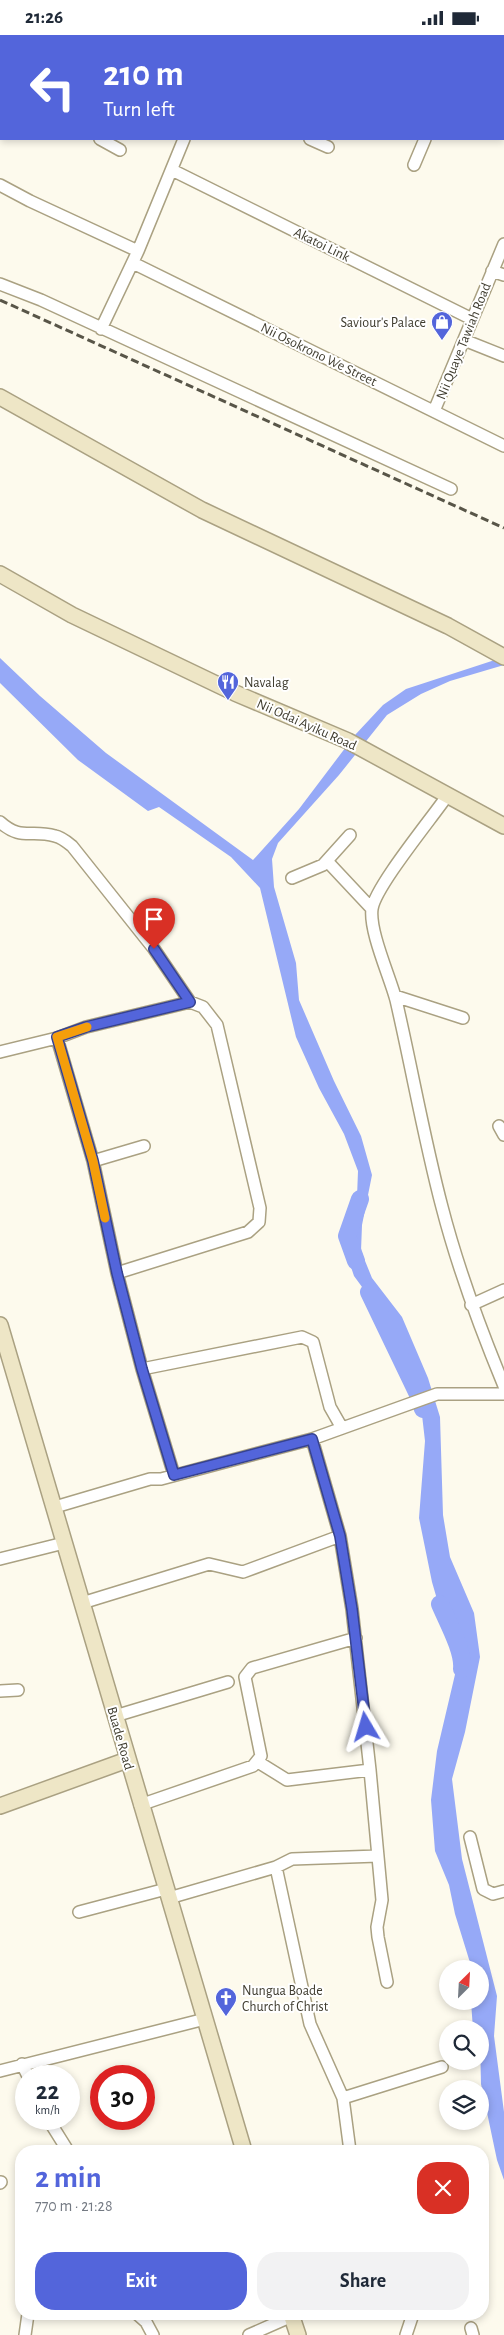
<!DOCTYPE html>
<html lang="en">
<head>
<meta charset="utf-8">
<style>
	:root { --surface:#fff; --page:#f2f2f3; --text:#1f2937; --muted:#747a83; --accent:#5365db }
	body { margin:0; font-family:"Alegreya Sans",sans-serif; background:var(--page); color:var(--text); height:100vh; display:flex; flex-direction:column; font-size:19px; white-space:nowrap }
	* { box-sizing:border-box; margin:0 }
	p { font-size:16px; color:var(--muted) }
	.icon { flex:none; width:28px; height:28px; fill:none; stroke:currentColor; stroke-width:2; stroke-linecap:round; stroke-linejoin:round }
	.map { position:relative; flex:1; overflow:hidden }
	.panel { position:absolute; left:15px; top:2110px; width:474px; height:175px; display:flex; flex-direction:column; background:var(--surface); border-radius:20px; box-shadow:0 2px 8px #0003 }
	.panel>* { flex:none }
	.top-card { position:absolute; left:0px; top:0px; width:505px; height:105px; box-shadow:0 2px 8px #0003; background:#5365db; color:#fff; overflow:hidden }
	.needle { width:32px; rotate:24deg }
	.tools { position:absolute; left:439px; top:1925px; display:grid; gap:10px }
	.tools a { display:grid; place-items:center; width:50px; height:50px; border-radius:50%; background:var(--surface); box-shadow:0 2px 8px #0003; font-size:25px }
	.speed { position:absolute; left:15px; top:2030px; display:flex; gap:10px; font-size:25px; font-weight:700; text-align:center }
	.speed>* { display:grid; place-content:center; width:65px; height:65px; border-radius:50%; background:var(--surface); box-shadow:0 2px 8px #0003; line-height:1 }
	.speed small { font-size:12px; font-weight:400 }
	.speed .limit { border:8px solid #d22; background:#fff; color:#111 }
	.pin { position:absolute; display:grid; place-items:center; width:42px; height:42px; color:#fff; margin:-51px -21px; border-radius:50% 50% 50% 0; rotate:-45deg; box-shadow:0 0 5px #0007 }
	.pin .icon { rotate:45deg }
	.me { position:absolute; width:55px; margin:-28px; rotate:353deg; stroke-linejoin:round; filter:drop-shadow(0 0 4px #0008) }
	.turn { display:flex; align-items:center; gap:18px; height:105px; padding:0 20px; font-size:22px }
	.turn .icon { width:65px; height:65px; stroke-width:2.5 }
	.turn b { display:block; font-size:35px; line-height:42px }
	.round { display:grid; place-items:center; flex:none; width:52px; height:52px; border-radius:20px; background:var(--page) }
	.overview { display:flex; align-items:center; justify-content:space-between; height:85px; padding:0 20px }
	h1 { font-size:30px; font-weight:700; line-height:38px; color:var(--accent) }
	.button { display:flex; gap:10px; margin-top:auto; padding:10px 20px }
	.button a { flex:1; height:58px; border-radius:20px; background:var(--accent); color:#fff; font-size:20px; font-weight:700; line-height:58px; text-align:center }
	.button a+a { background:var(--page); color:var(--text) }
	.status { display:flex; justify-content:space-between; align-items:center; height:35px; padding:0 25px; background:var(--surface); direction:ltr }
	.status svg { height:14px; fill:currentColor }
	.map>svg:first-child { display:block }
	.water { fill:#96a9f7 }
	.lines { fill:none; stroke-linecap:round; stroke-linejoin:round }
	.river { stroke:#96a9f7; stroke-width:18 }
	.street-casing { stroke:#aaa182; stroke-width:14 }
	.secondary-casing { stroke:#aaa182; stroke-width:18 }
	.street { stroke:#fff; stroke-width:11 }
	.secondary { stroke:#eee6c6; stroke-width:15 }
	.rail { stroke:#585548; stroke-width:3; stroke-dasharray:8 4; stroke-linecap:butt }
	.route-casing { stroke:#36428e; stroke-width:12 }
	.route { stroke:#5365db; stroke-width:9 }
	.slow { stroke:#f59e0b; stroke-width:9 }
	.labels { text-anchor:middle; stroke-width:4; stroke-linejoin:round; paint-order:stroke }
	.street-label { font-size:14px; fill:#3f3c2f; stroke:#fff }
	.poi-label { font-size:14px; fill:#3f3c2f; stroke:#fff; text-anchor:start }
</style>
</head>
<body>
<div class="status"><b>21:26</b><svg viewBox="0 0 49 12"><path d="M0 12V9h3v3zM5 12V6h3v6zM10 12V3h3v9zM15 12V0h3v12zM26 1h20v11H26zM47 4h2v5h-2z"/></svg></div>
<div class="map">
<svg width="504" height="2300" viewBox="0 0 504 2300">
	<rect width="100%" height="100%" fill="#fdfaed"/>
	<path class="water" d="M504 622V630L450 646 421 659 387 680 339 740 278 808 272 824 274 852 296 928 299 965 334 1046 361 1101 372 1140 362 1190 361 1216 372 1243 402 1282 428 1343 440 1382 443 1480 450 1522 474 1578 480 1622 465 1697 452 1744 462 1824 497 1961 494 2001 504 2077V2145L497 2125 481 2049 480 2005 484 1965 480 1957V1934H472L455 1879 449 1850 435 1816 431 1765 437 1716 457 1631V1602L441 1578 432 1547 419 1483 425 1406 422 1380 413 1342 398 1301 354 1241 346 1217 357 1162 358 1136 344 1099 319 1053 296 1002 260 853 231 822 159 772 148 776 78 725 0 648V623L40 661 106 718 253 825 299 774 355 700 383 670 406 654Z"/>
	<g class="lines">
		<path class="river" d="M356 1226 347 1201 360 1164
			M369 1257 417 1357 423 1374
			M440 1569C447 1586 464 1616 462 1634
			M480 1966 483 2008"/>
		<g class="street-casing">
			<path id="street" d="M277 0 280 1
				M118 1 119 0
				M312 1 313 0
				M469 1V0
				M0 56 1 57
				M100 104 120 115
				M310 104 328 112
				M414 130 425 104
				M172 135 472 284
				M0 150 30 166 138 216
				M133 228 504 411
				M492 236 504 240
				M0 249 41 265 451 454
				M101 294 138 216 184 104
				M464 305 504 321
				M434 376 504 209
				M447 761C432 783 375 852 372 874 369 896 390 942 396 965 412 1034 424 1104 442 1172 458 1234 480 1293 504 1351
				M0 787C21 806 31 794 55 801 61 802 67 807 72 811L154 914 190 967 203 972 217 990 260 1173 259 1187 248 1197 117 1238
				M327 826 372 874
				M292 843 323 830 350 800
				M395 961 463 983
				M57 1003 93 1126 117 1238 142 1334 174 1440
				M0 1017 57 1003 86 992 190 967
				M499 1091 504 1100
				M93 1126 144 1111
				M471 1270 504 1255
				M142 1334 302 1302 313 1307 330 1372 342 1393
				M312 1404 340 1501 352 1574 370 1735 382 1865 377 1892 378 1902 387 1947
				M55 1472 150 1444H161L312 1404 437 1359H504
				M0 1524 64 1508
				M82 1568 209 1529 243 1537 340 1501
				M0 1656 18 1655
				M115 1681 228 1647
				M258 1727 287 1745 370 1735
				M140 1770 253 1731 261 1721 245 1642 252 1633 356 1603
				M470 1802 483 1854 493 1859 504 1856
				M276 1832 310 1989 343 2063 350 2116
				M169 1863 276 1832 292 1824 378 1821
				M79 1877 166 1854
				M22 2029 28 2041
				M0 2036 205 1984
				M343 2063 442 2032
				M48 2084 68 2116
				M0 2148 1 2147
				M137 2279 146 2287 153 2300
				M471 2293 473 2300
				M25 2300 28 2279
				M249 2300 292 2281
				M406 2300 413 2279"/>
		</g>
		<g class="secondary-casing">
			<path id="secondary" d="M0 362 202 475 448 591 504 622
				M0 539 72 580 235 658 348 706 504 791
				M0 1290 244 2116
				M0 1771 127 1725
				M291 2279 298 2300"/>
		</g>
		<use href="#street" class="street"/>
		<use href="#secondary" class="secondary"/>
		<path class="rail" d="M0 265 504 493"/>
	</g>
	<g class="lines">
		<g class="route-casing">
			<path id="route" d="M154 914 190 967 86 992 57 1002 93 1126 117 1238 142 1334 174 1440 312 1404 340 1501 352 1574 366 1692"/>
		</g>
		<use href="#route" class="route"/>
		<path class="slow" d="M87 992 57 1002 93 1126 105 1183"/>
	</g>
	<defs>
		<g id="shop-pin" transform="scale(1.125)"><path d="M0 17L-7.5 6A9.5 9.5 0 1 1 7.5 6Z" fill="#5365db" stroke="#fff"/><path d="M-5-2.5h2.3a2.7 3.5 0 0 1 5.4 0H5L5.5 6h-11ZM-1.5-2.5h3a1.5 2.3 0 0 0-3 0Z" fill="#fff"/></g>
		<g id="restaurant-pin" transform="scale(1.125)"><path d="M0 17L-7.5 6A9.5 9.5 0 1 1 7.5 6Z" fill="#5365db" stroke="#fff"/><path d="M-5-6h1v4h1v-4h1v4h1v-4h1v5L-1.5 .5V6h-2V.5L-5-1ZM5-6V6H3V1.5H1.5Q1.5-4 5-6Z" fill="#fff"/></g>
		<g id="church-pin" transform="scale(1.125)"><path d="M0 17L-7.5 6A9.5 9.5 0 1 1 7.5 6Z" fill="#5365db" stroke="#fff"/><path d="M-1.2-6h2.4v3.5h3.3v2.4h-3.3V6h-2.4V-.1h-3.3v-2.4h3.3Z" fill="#fff"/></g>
	</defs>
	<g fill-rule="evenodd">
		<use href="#shop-pin" x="442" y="287"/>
		<use href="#restaurant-pin" x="228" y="647"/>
		<use href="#church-pin" x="226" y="1963"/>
	</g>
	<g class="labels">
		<g class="street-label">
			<text transform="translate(322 209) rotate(26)" y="5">Akatoi Link</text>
			<text transform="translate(463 306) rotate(-68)" y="5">Nii Quaye Tawiah Road</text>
			<text transform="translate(319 319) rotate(26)" y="5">Nii Osokrono We Street</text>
			<text transform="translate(307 689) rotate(24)" y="5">Nii Odai Ayiku Road</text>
			<text transform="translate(121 1703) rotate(74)" y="5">Buade Road</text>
		</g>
		<g class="poi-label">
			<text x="426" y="292" text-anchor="end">Saviour's Palace</text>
			<text x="244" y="652">Navalag</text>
			<text x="242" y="1960">Nungua Boade<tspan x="242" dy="16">Church of Christ</tspan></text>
		</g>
	</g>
</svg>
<div class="tools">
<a><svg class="needle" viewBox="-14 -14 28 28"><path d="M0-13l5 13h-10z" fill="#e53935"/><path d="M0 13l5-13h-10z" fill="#747a83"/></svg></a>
<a><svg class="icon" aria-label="search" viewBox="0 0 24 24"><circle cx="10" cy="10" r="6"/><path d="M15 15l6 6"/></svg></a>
<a><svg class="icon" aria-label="layers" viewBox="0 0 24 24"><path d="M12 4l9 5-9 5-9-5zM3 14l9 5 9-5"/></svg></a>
</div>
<div class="speed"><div>22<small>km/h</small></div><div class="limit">30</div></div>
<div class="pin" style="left:154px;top:914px;background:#d93025"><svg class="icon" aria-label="arrive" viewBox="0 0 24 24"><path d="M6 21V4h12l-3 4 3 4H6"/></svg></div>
<svg class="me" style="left:366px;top:1692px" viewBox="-20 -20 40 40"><path d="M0-17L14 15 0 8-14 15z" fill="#5365db" stroke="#fff" stroke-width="4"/></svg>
<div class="top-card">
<div class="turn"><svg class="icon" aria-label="left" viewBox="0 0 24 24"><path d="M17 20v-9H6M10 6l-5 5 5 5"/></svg><div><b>210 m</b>Turn left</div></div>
</div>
<section class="panel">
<div class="overview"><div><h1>2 min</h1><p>770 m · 21:28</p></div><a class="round" style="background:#d93025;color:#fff"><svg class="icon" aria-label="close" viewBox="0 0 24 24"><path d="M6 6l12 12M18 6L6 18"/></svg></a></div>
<div class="button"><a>Exit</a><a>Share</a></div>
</section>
</div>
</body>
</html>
